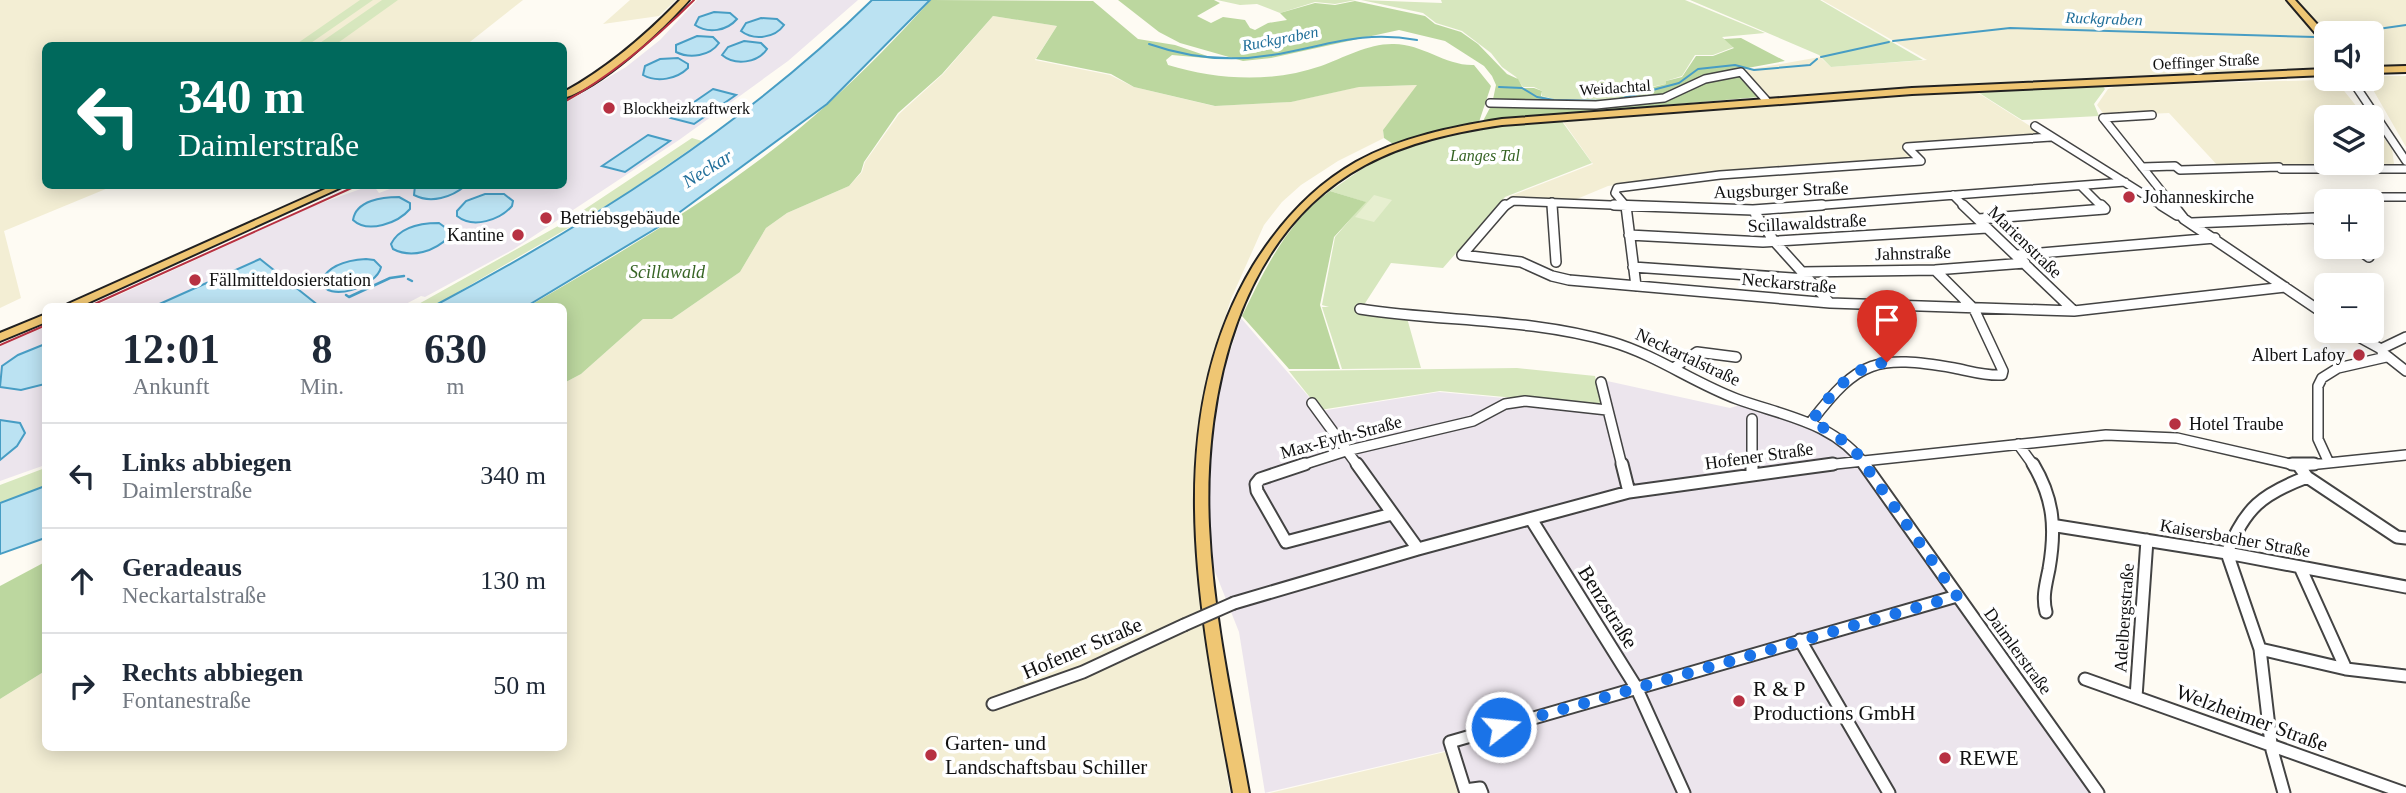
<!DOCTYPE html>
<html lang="de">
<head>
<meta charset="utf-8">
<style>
	:root { --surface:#fff; --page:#f2f2f3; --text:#1f2937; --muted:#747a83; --line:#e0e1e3 }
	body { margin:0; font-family:"Times New Roman",serif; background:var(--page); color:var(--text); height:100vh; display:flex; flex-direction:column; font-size:26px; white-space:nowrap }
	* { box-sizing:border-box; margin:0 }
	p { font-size:23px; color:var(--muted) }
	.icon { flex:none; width:38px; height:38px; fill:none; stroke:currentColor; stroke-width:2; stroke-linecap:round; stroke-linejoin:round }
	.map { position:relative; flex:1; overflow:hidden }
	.panel { position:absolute; left:42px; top:303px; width:525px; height:448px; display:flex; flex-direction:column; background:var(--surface); border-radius:10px; box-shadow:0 4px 18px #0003 }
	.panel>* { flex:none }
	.guide { position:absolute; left:42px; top:42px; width:525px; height:147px; border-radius:10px; box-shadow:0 4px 18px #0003; background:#00695c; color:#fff; overflow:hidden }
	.tools { position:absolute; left:2314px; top:21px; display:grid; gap:14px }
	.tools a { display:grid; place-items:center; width:70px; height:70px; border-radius:10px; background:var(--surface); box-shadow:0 4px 18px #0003; font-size:35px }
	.pin { position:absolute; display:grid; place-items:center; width:60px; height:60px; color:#fff; margin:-72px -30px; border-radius:50% 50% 50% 0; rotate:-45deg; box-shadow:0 0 7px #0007 }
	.pin .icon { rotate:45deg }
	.me { position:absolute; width:77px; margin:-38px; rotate:74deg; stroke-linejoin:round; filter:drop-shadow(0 0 5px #0008) }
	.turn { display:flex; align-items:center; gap:24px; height:147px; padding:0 21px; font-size:32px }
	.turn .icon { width:91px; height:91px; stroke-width:2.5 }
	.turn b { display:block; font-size:49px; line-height:60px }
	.eta { display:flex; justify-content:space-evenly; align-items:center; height:119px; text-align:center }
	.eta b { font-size:42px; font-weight:700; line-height:49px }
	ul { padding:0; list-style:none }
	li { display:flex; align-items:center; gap:21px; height:105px; padding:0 21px; border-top:2px solid var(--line) }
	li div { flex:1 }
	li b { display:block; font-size:26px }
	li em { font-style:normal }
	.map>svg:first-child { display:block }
	.industrial { fill:#ece5ed }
	.farmland { fill:#f3eed4 }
	.green { fill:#d7e7be }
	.forest { fill:#bcd79f }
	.pitch { fill:#e7efd0 }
	.water { fill:#bbe2f2; stroke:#479dc4; stroke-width:2 }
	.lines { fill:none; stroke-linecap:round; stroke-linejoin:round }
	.stream-far1 { stroke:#479dc4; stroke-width:2 }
	.stream { stroke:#479dc4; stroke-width:2.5 }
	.minor-far2-casing { stroke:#434343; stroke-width:10 }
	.minor-far1-casing { stroke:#434343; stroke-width:12 }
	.minor-casing { stroke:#434343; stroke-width:15 }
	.major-casing { stroke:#212121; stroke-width:4 }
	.minor-far2 { stroke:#fff; stroke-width:7 }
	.minor-far1 { stroke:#fff; stroke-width:9 }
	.minor { stroke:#fff; stroke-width:11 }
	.major { fill:#efc673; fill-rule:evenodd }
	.tram { stroke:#b73142; stroke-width:2 }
	.minor-bridge-casing { stroke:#434343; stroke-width:15; stroke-linecap:butt }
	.minor-bridge { stroke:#fff; stroke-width:11 }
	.route { stroke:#1a73e8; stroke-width:12; stroke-dasharray:0 21.6 }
	.poi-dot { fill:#b73142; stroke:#fff; stroke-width:2.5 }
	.labels { text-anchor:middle; stroke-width:7; stroke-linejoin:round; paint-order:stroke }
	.far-water-label { font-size:16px; font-style:italic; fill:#216f9a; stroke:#fff }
	.far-street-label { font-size:16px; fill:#101010; stroke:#fff }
	.far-poi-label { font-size:16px; fill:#101010; stroke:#fff; text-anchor:start }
	.far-park-label { font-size:16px; font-style:italic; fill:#366424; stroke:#fff }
	.street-label { font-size:18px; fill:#101010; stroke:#fff }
	.poi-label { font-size:18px; fill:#101010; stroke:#fff; text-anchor:start }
	.park-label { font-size:18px; font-style:italic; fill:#366424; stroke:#fff }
	.water-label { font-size:19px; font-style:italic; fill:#216f9a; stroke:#fff }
	.near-street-label { font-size:21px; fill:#101010; stroke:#fff }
	.near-poi-label { font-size:21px; fill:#101010; stroke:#fff; text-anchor:start }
</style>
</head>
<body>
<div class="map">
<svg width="2406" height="793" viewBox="0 0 2406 793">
	<rect width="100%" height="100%" fill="#fefbf3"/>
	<path class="industrial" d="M697 0H858L788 61 679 140 514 249 425 297 421 296 402 306H95L313 206 369 186H374L379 193 398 186H564V104L626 67 660 40Z
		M1241 318 1321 411 1439 392 1604 407 1598 379 1730 408 1740 405 1817 428 1840 443 1861 469 2093 793H1461L1445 751 1265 793 1239 632 1214 569 1209 524 1211 451 1215 414 1224 370Z
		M45 327V465L0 481V346Z"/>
	<path class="farmland" d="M0 0H523L466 45 46 46V186H113L4 231 21 298 0 308Z
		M630 0H676L659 16 603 24Z
		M1822 0H2287L2313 30 2326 51V70L1767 97 1744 72 1746 70 1820 57 1831 67 1927 60Z
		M2295 0H2406V66H2371V33H2326Z
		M993 16 1057 26 1035 60 1110 75 1134 87 1214 106 1290 102 1358 87 1418 85 1383 130 1384 138 1338 161 1301 185 1282 202 1264 225 1231 299 1209 368 1202 414 1198 488 1203 614 1230 793H0V699L45 671 46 747H564V383L581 374 643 319H672L740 272 766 228 787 213 849 186 862 172 865 162 899 114 943 74Z
		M2376 76H2406V147L2368 81Z
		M2323 80 2341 87 2365 117H2326V163H2371V123L2392 148 2394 164 2219 167 2169 113 2105 116 2097 105 2108 89 2120 85Z
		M1975 91 2044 135 1904 145 1916 158 1720 172 1608 186 1572 201 1508 197 1593 164 1562 120Z
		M1445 752 1460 793H1270Z"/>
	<path class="green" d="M360 0H373L308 45H295Z
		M382 0H398L335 45H317Z
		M1217 0H1356L1335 4 1315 2 1280 13 1257 4 1240 5Z
		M1361 0 1442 3 1441 0H1685L1765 33 1722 37 1734 47 1713 55H1695L1682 76 1666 81V84L1640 89 1638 95 1610 100 1554 99 1542 96V91L1534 87H1523L1516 77 1502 67 1491 53 1462 31 1436 23 1423 13Z
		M1690 0H1820L1923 60 1831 67 1819 55Z
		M2102 85 2105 89 2094 104 2099 116 2022 120 1976 91Z
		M1561 120 1592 163 1505 197 1443 268 1391 263 1360 311 1407 318 1421 368 1342 369 1322 307H1329L1322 305 1335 237 1365 202 1330 191C1347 180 1363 167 1380 158 1436 130 1500 126 1561 120Z
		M692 138 702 141 618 199 434 306H415L567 221Z
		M1517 368 1595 376 1602 406 1440 391 1320 410 1289 371Z
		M45 468V486L0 503V485Z"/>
	<path class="forest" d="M931 0 1093 1 1138 39 1175 45 1216 59 1172 55 1166 60 1168 65C1217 80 1272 83 1321 66 1343 58 1368 44 1392 44 1422 43 1445 66 1474 65L1491 86 1479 122 1393 144 1384 138 1383 130 1417 85 1359 87 1291 102 1215 106 1134 87 1111 74 1036 59 1057 26 993 16 942 74 898 113 864 162 861 172 849 186 787 213 766 228 740 272 672 319H643L581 374 564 383V306H529C632 246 741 183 830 102 865 70 899 35 931 0Z
		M1118 0H1214L1220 3 1197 16 1211 23 1223 17 1245 20 1250 28 1255 30 1268 23 1287 20 1280 13 1315 3 1335 5 1355 1 1425 16 1435 24 1461 32 1478 44 1507 74 1518 79 1523 88H1534L1542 91 1541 96 1554 100 1610 101 1639 95 1641 90 1666 84V81L1682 77 1696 56H1713L1734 48 1724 39 1741 38 1785 61 1742 69 1740 74 1759 97 1483 121 1492 104 1496 85 1492 76 1484 66 1445 41 1399 30 1271 58 1243 61 1180 43 1159 32Z
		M1330 191 1366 202 1334 237 1320 305 1340 369H1289L1242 316C1265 269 1287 222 1330 191Z
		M45 562V671L0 699V586Z"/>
	<path class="pitch" d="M1374 195 1392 200 1374 222 1355 217Z"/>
	<path class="water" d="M872 0H930L827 104 665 223 527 306H434C590 223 745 125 872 0Z
		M714 12 730 13 737 19C727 31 708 34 695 25L699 17Z
		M761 18 777 19 784 25C775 38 754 41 741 31L746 23Z
		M697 36 713 37 719 43C710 56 690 59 676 52V45Z
		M744 41 761 43 767 49C758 63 735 66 722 55L728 47Z
		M678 58 688 64V68C677 79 657 83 643 75L645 66 660 59Z
		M713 89 736 95 694 124 671 118Z
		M648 135 670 141 625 172 602 166Z
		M415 186H465C452 197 431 204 414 195Z
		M485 194H504L513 201 512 206C500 220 473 229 457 216V211L466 201Z
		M399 197 410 203V209C398 223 368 234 353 220 356 200 383 197 399 197Z
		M439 223 450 231 449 237C435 251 412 259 393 249L391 244C400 226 421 223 439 223Z
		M260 259 319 306H155Z
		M366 259 374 260 381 267C377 287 326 304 321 281 329 264 349 260 366 259Z
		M45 344V384L21 390 0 387 2 366 18 355Z
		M0 420 20 423 25 433 17 446 0 460Z
		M45 486V538L0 554V503Z"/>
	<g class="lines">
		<path class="stream-far1" d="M2350 33 2406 25
			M1893 41 2010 28 2315 37
			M1149 44C1189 58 1230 62 1272 55 1327 46 1360 30 1417 40
			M1821 57 1889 42
			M1499 87 1522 88 1537 97 1554 100 1606 101
			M1619 99 1679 83 1698 69 1735 65 1754 70 1810 65 1817 59"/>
		<path class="stream" d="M408 279 412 281
			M346 295 349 297 390 278 404 276"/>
		<g class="minor-far2-casing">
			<path id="minor-far2" d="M2351 79 2406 161
				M1490 103 1596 105 1664 98 1705 79 1741 72 1766 100
				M2103 118 2174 207
				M2103 118 2152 115
				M2035 126 2164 207
				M2142 167 2175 166 2180 170 2279 167
				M2281 169H2406
				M2081 186 2102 207
				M1953 195 1965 207
				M2362 197H2406
				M1552 202V207
				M1626 206 1615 193 1617 188 1720 175 1921 161 1907 147 2051 137
				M1504 207 1513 201 1661 207
				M1799 207 2125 182"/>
		</g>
		<g class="minor-far1-casing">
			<path id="minor-far1" d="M1552 205 1556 262
				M1614 205 1753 210 1822 205
				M1963 205 2074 311
				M2161 205 2177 215
				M2173 205 2184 219 2326 315
				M1626 206 1636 286
				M1753 210 1774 241 1830 303
				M1979 219 2105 209 2101 205
				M2192 223 2314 218 2326 226
				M1629 235 1763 242 1987 228
				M2355 247 2369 257
				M1462 255 1521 262 1552 276 1569 280 1830 303 2074 311 2285 287
				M1462 255 1505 205
				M2017 255 2215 238
				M1633 267 1807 279
				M1802 272 1935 270 2025 263
				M1360 309C1444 322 1530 318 1612 342 1656 355 1694 383 1737 399 1784 416 1834 422 1866 466
				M2348 331 2381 349
				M2381 349 2406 337
				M2382 352 2406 371
				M1675 367 1697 352 1736 357
				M1601 382 1622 466
				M1312 403 1358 466
				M1752 419V466
				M1811 422C1859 359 1877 355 1954 368 1970 371 1985 376 2002 375L2003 371 1974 309 1935 270
				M2018 444 2034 466
				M2329 463 2318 439V386L2322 378 2338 368 2386 357
				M1299 466 1346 451 1473 421 1505 404 1525 401 1607 410
				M1817 466 2106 435 2177 438 2299 466 2406 455"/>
		</g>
		<g class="minor-casing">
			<path id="minor" d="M1305 464 1260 479 1256 484 1257 491 1286 542 1392 514
				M1357 464 1418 549
				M1622 464 1629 492
				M1752 464V474
				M1864 464 2098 793
				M2033 464C2054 499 2056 529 2049 569 2046 584 2042 597 2046 612
				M2292 464H2314
				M2307 477 2397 537 2406 538
				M1531 519 1636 687 1684 793
				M2057 526 2227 553 2406 587
				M2300 567 2346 669
				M1234 603 1418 549 1629 492 1833 464
				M1800 640 1889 793
				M2260 649 2346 669 2406 676
				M2085 679 2405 793
				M2136 697 2147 540
				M993 704 1083 672 1184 625
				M2271 744 2260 649 2227 553C2245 508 2262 494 2307 477L2299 466
				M2272 750 2284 793
				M1482 793 1480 788 1465 790 1450 742 1957 596"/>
		</g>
		<g class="major-casing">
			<path id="major" d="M680 0H689C663 30 601 87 564 98V92C608 68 645 36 680 0Z
				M2287 0H2295L2326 34V43L2323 42Z
				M2406 66V72L2371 73V67Z
				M2326 69V75L1912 94 1502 125C1455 132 1408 142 1365 165 1239 233 1203 393 1209 526 1213 616 1233 705 1249 793H1233C1202 622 1157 426 1253 266 1279 224 1312 187 1356 162 1401 137 1452 127 1502 119L1912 88Z
				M332 186H344L81 306H66L68 304Z
				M46 314V322L0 341V333Z"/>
		</g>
		<use href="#minor-far2" class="minor-far2"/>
		<use href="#minor-far1" class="minor-far1"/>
		<use href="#minor" class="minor"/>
		<use href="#major" class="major"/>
		<path class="tram" d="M564 102C613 75 654 40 694 0
			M90 306 356 186
			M0 345 46 325"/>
		<g class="minor-bridge-casing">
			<path id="minor-bridge" d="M1184 625 1234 603"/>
		</g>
		<use href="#minor-bridge" class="minor-bridge"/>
	</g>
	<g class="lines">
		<path class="route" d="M1501 727 1957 596 1855 451 1832 432 1811 422C1832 393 1850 367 1887 362"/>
	</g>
	<g class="poi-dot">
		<circle cx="609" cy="108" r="7"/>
		<circle cx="2129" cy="197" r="7"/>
		<circle cx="546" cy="218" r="7"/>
		<circle cx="518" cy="235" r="7"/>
		<circle cx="195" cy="280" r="7"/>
		<circle cx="2359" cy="355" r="7"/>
		<circle cx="2175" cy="424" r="7"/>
		<circle cx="1739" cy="701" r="7"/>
		<circle cx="931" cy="755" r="7"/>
		<circle cx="1945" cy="758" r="7"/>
	</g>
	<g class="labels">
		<g class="far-water-label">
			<text transform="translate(2104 18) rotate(2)" y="6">Ruckgraben</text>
			<text transform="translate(1280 38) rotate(-11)" y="6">Ruckgraben</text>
		</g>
		<g class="far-street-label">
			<text transform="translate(2206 61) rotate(-3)" y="6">Oeffinger Straße</text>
			<text transform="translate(1615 87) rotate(-4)" y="6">Weidachtal</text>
		</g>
		<g class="far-poi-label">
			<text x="623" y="114">Blockheizkraftwerk</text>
		</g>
		<g class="far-park-label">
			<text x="1485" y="161">Langes Tal</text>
		</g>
		<g class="street-label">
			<text transform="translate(1781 190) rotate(-2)" y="6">Augsburger Straße</text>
			<text transform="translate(1807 223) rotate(-3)" y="6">Scillawaldstraße</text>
			<text transform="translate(2025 242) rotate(44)" y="6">Marienstraße</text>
			<text transform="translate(1913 253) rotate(-2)" y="6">Jahnstraße</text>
			<text transform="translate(1789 283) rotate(5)" y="6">Neckarstraße</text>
			<text transform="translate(1688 357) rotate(25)" y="6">Neckartalstraße</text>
			<text transform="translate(1341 437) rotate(-15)" y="6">Max-Eyth-Straße</text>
			<text transform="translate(1759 456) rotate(-8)" y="6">Hofener Straße</text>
			<text transform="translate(2235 538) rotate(10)" y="6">Kaisersbacher Straße</text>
			<text transform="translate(2124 618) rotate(-86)" y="6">Adelbergstraße</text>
			<text transform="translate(2018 651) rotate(54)" y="6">Daimlerstraße</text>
		</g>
		<g class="poi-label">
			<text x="2143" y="203">Johanneskirche</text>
			<text x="560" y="224">Betriebsgebäude</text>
			<text x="504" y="241" text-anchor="end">Kantine</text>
			<text x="209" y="286">Fällmitteldosierstation</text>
			<text x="2345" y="361" text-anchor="end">Albert Lafoy</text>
			<text x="2189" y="430">Hotel Traube</text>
		</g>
		<g class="park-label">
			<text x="667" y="278">Scillawald</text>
		</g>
		<g class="water-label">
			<text transform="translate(707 168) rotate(-32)" y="7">Neckar</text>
		</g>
		<g class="near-street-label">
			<text transform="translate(1608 607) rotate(58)" y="7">Benzstraße</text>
			<text transform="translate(1082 648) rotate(-23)" y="7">Hofener Straße</text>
			<text transform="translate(2252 718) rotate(20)" y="7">Welzheimer Straße</text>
		</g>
		<g class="near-poi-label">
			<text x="1753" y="696">R &amp; P<tspan x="1753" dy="24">Productions GmbH</tspan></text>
			<text x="945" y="750">Garten- und<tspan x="945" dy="24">Landschaftsbau Schiller</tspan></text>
			<text x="1959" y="765">REWE</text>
		</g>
	</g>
</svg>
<div class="tools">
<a><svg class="icon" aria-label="sound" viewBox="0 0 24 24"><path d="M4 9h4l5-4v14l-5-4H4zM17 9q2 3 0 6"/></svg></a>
<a><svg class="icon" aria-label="layers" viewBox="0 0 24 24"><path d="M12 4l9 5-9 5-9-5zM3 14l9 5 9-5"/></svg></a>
<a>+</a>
<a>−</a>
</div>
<div class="pin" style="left:1887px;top:362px;background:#d93025"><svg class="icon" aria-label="arrive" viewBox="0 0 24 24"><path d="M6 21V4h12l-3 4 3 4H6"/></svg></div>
<svg class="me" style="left:1501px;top:727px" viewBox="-20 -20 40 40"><circle r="17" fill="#1a73e8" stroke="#fff" stroke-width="3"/><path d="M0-11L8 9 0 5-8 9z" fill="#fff"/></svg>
<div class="guide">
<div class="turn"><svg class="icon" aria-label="left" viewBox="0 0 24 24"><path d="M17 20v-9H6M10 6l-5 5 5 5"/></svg><div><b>340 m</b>Daimlerstraße</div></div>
</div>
<section class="panel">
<div class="eta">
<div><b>12:01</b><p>Ankunft</p></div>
<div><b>8</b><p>Min.</p></div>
<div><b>630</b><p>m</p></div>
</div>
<ul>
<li><svg class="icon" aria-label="left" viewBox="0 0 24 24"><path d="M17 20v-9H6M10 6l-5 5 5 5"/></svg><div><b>Links abbiegen</b><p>Daimlerstraße</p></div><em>340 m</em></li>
<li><svg class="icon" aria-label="ahead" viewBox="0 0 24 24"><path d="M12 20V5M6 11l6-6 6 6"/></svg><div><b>Geradeaus</b><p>Neckartalstraße</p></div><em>130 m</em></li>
<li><svg class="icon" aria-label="right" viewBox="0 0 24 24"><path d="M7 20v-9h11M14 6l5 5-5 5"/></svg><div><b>Rechts abbiegen</b><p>Fontanestraße</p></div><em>50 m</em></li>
</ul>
</section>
</div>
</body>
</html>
